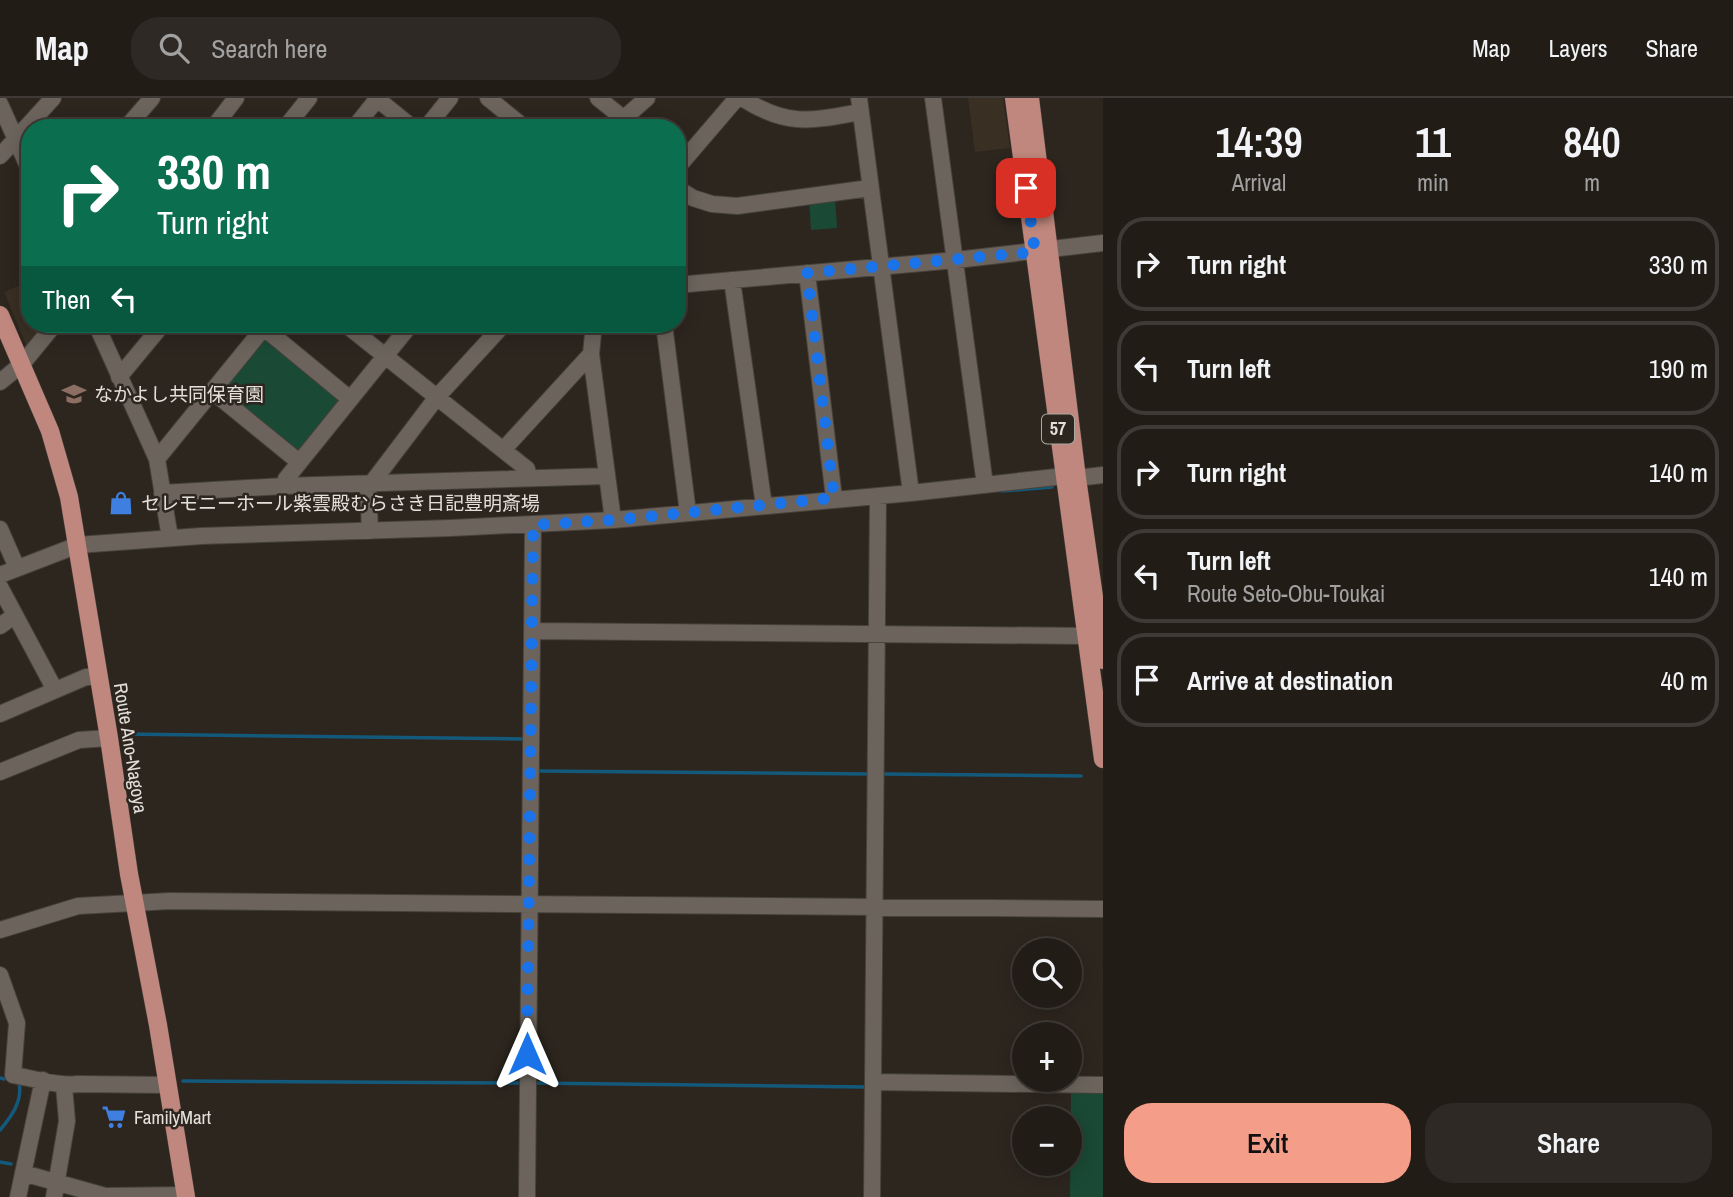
<!DOCTYPE html>
<html lang="en">
<head>
<meta charset="utf-8">
<style>
	:root { --surface:#221c17; --page:#2e2924; --text:#f1f3f6; --muted:#a2a1a1; --line:#3f3a36; --accent:#f49e89 }
	body { margin:0; font-family:"Archivo Narrow","Noto Sans JP",sans-serif; background:var(--page); color:var(--text); height:100vh; display:flex; flex-direction:column; font-size:26px; white-space:nowrap }
	* { box-sizing:border-box; margin:0 }
	p { font-size:23px; color:var(--muted) }
	.icon { flex:none; width:38px; height:38px; fill:none; stroke:currentColor; stroke-width:2; stroke-linecap:round; stroke-linejoin:round }
	.map { position:relative; flex:1; overflow:hidden }
	.panel { display:flex; flex-direction:column; background:var(--surface); width:630px }
	.panel>* { flex:none }
	.hud { position:absolute; left:21px; top:21px; width:665px; height:214px; border-radius:28px; box-shadow:0 4px 18px #0003,0 0 0 2px var(--line); background:#0b6e4f; color:#fff; overflow:hidden }
	.controls { position:absolute; left:1012px; top:840px; display:grid; gap:14px }
	.controls a { display:grid; place-items:center; width:70px; height:70px; border-radius:50%; background:var(--surface); box-shadow:0 4px 18px #0003,0 0 0 2px var(--line); font-size:35px }
	.pin { position:absolute; display:grid; place-items:center; width:60px; height:60px; color:#fff; margin:-30px; border-radius:14px; box-shadow:0 4px 10px #0006 }
	.me { position:absolute; width:77px; margin:-38px; rotate:0deg; stroke-linejoin:round; filter:drop-shadow(0 0 5px #0008) }
	.turn { display:flex; align-items:center; gap:24px; height:147px; padding:0 21px; font-size:32px }
	.turn .icon { width:91px; height:91px; stroke-width:2.5 }
	.turn b { display:block; font-size:49px; line-height:60px }
	.then { display:flex; align-items:center; height:66px; padding:0 21px; background:#0003; gap:14px; font-size:26px }
	.eta { display:flex; justify-content:space-evenly; align-items:center; height:119px; text-align:center }
	.eta b { font-size:42px; font-weight:600; line-height:49px }
	.button { display:flex; gap:14px; margin-top:auto; padding:14px 21px }
	.button a { flex:1; height:80px; border-radius:28px; background:var(--accent); color:#111; font-size:28px; font-weight:600; line-height:80px; text-align:center }
	.button a+a { background:var(--page); color:var(--text) }
	ul { padding:0; list-style:none }
	li { display:flex; align-items:center; gap:21px; height:94px; margin:0 14px 10px; padding:0 7px; border:4px solid var(--line); border-radius:28px }
	li div { flex:1 }
	li b { display:block; font-size:26px }
	li em { font-style:normal }
	header { display:flex; align-items:center; gap:42px; box-sizing:border-box; height:98px; padding:0 35px; background:var(--surface); border-bottom:2px solid var(--line) }
	header strong { font-size:33px }
	nav { display:flex; gap:38px; margin-inline-start:auto; font-size:24px }
	.search { width:490px; height:63px; background:var(--page); display:flex; align-items:center; gap:18px; box-sizing:border-box; padding:0 24px; border-radius:28px; color:var(--muted); font-size:26px }
	main { display:flex; flex:1; min-height:0 }
	.map>svg:first-child { display:block }
	.built { fill:#392f23 }
	.green { fill:#1a4935 }
	.lines { fill:none; stroke-linecap:round; stroke-linejoin:round }
	.stream { stroke:#13597b; stroke-width:3.5 }
	.minor-casing { stroke:#46413b; stroke-width:18 }
	.major-casing { stroke:#46413b; stroke-width:19 }
	.minor { stroke:#6c645c; stroke-width:16 }
	.major { stroke:#bf877d; stroke-width:18 }
	.route { stroke:#1a73e8; stroke-width:12; stroke-dasharray:0 21.6 }
	.labels { text-anchor:middle; stroke-width:5; stroke-linejoin:round; paint-order:stroke }
	.shield { fill:#2d261f; stroke:#aca8a2; stroke-width:2 }
	.shield-label { font-size:18px; font-weight:bold; fill:#e3dfda }
	.poi-label { font-size:19px; fill:#e3dfda; stroke:#2d261f; text-anchor:start }
	.street-label { font-size:19px; fill:#e3dfda; stroke:#2d261f }
</style>
</head>
<body>
<header>
<strong>Map</strong>
<div class="search"><svg class="icon" aria-label="search" viewBox="0 0 24 24"><circle cx="10" cy="10" r="6"/><path d="M15 15l6 6"/></svg>Search here</div>
<nav><a>Map</a><a>Layers</a><a>Share</a></nav>
</header>
<main>
<div class="map">
<svg width="1103" height="1099" viewBox="0 0 1103 1099">
	<rect width="100%" height="100%" fill="#2d261f"/>
	<path class="built" d="M968 0H1003L1010 50 975 54Z
		M30 183V226H48L28 251 4 194Z"/>
	<path class="green" d="M835 99 837 130 811 132 809 102Z
		M268 239 341 299 342 305 295 357 223 295 222 289 261 242Z
		M1071 992 1103 993V1099H1070Z"/>
	<g class="lines">
		<path class="stream" d="M1002 393 1052 389
			M123 636 524 641
			M536 673 870 676
			M883 676 1081 678
			M0 980 4 981
			M183 983 523 985
			M533 985 865 989
			M0 1032C11 1019 23 1003 19 985
			M0 1064 11 1066"/>
		<g class="minor-casing">
			<path id="minor" d="M376 0 413 30
				M488 0 525 30
				M598 0 624 21
				M742 0C787 29 811 23 860 14
				M859 0 911 395
				M933 0 985 387
				M0 6 30 73
				M126 30 152 0
				M213 30 236 0
				M285 30 309 0
				M354 30 378 0
				M426 30 450 0
				M613 30 647 0
				M0 58 53 0
				M677 70 737 0
				M677 90 693 100 712 106 737 108 870 90
				M807 175 834 400
				M732 182 764 408
				M677 187 956 162 1103 145
				M96 226 157 361 170 440
				M345 226 527 371 529 380
				M594 226 591 256 613 422
				M664 226 688 415
				M264 230 350 301
				M119 279 163 226
				M0 284 22 266 55 226
				M212 293 299 364
				M503 352 591 256
				M157 361 267 226
				M1077 380 1103 377
				M368 386 370 433
				M371 386 437 299 504 226
				M284 388 286 381 411 226
				M162 395 284 388 607 378
				M0 431 17 470
				M0 477 78 447 201 438 451 430 613 422 911 395 1065 378
				M0 489 55 592
				M0 528 15 517
				M532 533 1087 538
				M0 616 86 579H98
				M0 674 79 642 109 640
				M0 832 78 808 170 803 1103 811
				M0 877 17 925 13 977C33 980 60 989 78 986L167 987
				M873 984 1103 987
				M23 1075 105 1098 186 1097
				M18 1099 43 982
				M54 1099 67 1023 64 988
				M527 1099 533 427
				M872 1099 878 398"/>
		</g>
		<g class="major-casing">
			<path id="major" d="M1014 0 1103 661
				M1030 0 1077 380 1103 562
				M0 217 50 333 69 399 109 640 129 776 158 927 186 1099"/>
		</g>
		<use href="#minor" class="minor"/>
		<use href="#major" class="major"/>
	</g>
	<g class="lines">
		<path class="route" d="M527 956 533 427 613 422 834 400 807 175 1035 154 1026 90"/>
	</g>
	<defs>
		<g id="school-bare" transform="scale(1.89)"><path d="M0-5L7-2L0 1L-7-2ZM-4 1L0 2.5L4 1V4Q0 6-4 4Z" fill="#8d6e63" stroke="#2d261f" stroke-width="2.5" paint-order="stroke"/></g>
		<g id="shop-bare" transform="scale(1.89)"><path d="M-5-2.5h2.3a2.7 3.5 0 0 1 5.4 0H5L5.5 6h-11ZM-1.5-2.5h3a1.5 2.3 0 0 0-3 0Z" fill="#3f7fe0" stroke="#2d261f" stroke-width="2.5" paint-order="stroke"/></g>
		<g id="supermarket-bare" transform="scale(1.89)"><path d="M-6-5.5h2.5l.6 2H6L4.5 2H-2.5L-4.4-4H-6ZM-1.5 3.2a1.3 1.3 0 1 0 .1 0ZM3 3.2a1.3 1.3 0 1 0 .1 0Z" fill="#3f7fe0" stroke="#2d261f" stroke-width="2.5" paint-order="stroke"/></g>
	</defs>
	<g fill-rule="evenodd">
		<use href="#school-bare" x="74" y="296"/>
		<use href="#shop-bare" x="121" y="405"/>
		<use href="#supermarket-bare" x="114" y="1019"/>
	</g>
	<g class="labels">
		<rect class="shield" x="1042" y="316.5" width="32" height="29" rx="5"/>
		<g class="shield-label">
			<text x="1058" y="337">57</text>
		</g>
		<g class="poi-label">
			<text x="94" y="303">なかよし共同保育園</text>
			<text x="141" y="412">セレモニーホール紫雲殿むらさき日記豊明斎場</text>
			<text x="134" y="1026">FamilyMart</text>
		</g>
		<g class="street-label">
			<text transform="translate(131 650) rotate(81)" y="7">Route Ano-Nagoya</text>
		</g>
	</g>
</svg>
<div class="controls">
<a><svg class="icon" aria-label="search" viewBox="0 0 24 24"><circle cx="10" cy="10" r="6"/><path d="M15 15l6 6"/></svg></a>
<a>+</a>
<a>−</a>
</div>
<div class="pin" style="left:1026px;top:90px;background:#d93025"><svg class="icon" aria-label="arrive" viewBox="0 0 24 24"><path d="M6 21V4h12l-3 4 3 4H6"/></svg></div>
<svg class="me" style="left:527px;top:956px" viewBox="-20 -20 40 40"><path d="M0-17L14 15 0 8-14 15z" fill="#1a73e8" stroke="#fff" stroke-width="4"/></svg>
<div class="hud">
<div class="turn"><svg class="icon" aria-label="right" viewBox="0 0 24 24"><path d="M7 20v-9h11M14 6l5 5-5 5"/></svg><div><b>330 m</b>Turn right</div></div>
<div class="then">Then<svg class="icon" aria-label="left" viewBox="0 0 24 24"><path d="M17 20v-9H6M10 6l-5 5 5 5"/></svg></div>
</div>
</div>
<section class="panel">
<div class="eta">
<div><b>14:39</b><p>Arrival</p></div>
<div><b>11</b><p>min</p></div>
<div><b>840</b><p>m</p></div>
</div>
<ul>
<li><svg class="icon" aria-label="right" viewBox="0 0 24 24"><path d="M7 20v-9h11M14 6l5 5-5 5"/></svg><div><b>Turn right</b></div><em>330 m</em></li>
<li><svg class="icon" aria-label="left" viewBox="0 0 24 24"><path d="M17 20v-9H6M10 6l-5 5 5 5"/></svg><div><b>Turn left</b></div><em>190 m</em></li>
<li><svg class="icon" aria-label="right" viewBox="0 0 24 24"><path d="M7 20v-9h11M14 6l5 5-5 5"/></svg><div><b>Turn right</b></div><em>140 m</em></li>
<li><svg class="icon" aria-label="left" viewBox="0 0 24 24"><path d="M17 20v-9H6M10 6l-5 5 5 5"/></svg><div><b>Turn left</b><p>Route Seto-Obu-Toukai</p></div><em>140 m</em></li>
<li><svg class="icon" aria-label="arrive" viewBox="0 0 24 24"><path d="M6 21V4h12l-3 4 3 4H6"/></svg><div><b>Arrive at destination</b></div><em>40 m</em></li>
</ul>
<div class="button"><a>Exit</a><a>Share</a></div>
</section>
</main>
</body>
</html>
